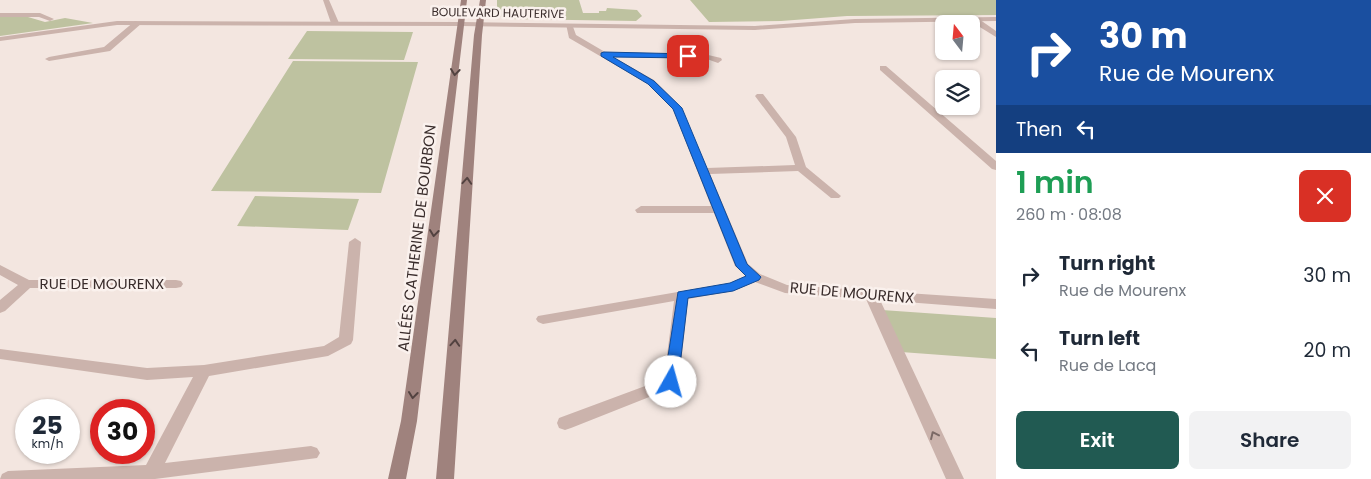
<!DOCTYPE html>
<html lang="en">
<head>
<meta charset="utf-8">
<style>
	:root { --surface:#fff; --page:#f2f2f3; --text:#1f2937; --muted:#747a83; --accent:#215a52 }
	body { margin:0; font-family:Poppins,sans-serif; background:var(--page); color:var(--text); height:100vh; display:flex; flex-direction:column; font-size:19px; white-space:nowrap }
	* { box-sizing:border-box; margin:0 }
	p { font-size:16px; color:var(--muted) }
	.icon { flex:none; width:28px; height:28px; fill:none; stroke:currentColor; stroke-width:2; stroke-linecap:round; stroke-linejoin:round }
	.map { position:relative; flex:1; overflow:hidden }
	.sheet { display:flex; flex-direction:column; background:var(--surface); width:375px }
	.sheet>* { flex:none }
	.guide { background:#1a4fa0; color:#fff; overflow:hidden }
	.needle { width:32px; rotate:344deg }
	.controls { position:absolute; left:935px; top:15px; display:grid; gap:10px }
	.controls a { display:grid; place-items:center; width:45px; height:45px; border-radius:8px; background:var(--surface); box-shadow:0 1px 4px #0004; font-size:25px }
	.speed { position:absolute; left:15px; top:399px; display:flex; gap:10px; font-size:25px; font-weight:700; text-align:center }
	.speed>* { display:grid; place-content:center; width:65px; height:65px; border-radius:50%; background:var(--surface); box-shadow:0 1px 4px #0004; line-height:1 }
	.speed small { font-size:12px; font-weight:400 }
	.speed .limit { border:8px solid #d22; background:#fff; color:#111 }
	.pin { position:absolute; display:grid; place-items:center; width:42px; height:42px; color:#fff; margin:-21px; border-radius:10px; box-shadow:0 2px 8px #0006 }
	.me { position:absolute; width:55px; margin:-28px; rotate:7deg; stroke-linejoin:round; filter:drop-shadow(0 0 4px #0008) }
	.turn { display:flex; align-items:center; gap:18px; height:105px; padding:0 20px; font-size:22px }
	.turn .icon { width:65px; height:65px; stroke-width:2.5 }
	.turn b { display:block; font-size:35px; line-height:42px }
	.then { display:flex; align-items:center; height:48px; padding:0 20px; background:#0003; gap:10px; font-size:19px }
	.round { display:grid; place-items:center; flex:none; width:52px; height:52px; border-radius:8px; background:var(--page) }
	.summary { display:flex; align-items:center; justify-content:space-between; height:85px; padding:0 20px }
	h1 { font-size:30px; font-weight:600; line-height:38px; color:#1e9e55 }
	.primary-button { display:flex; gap:10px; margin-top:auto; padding:10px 20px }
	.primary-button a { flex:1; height:58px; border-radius:8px; background:var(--accent); color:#fff; font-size:20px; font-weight:600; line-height:58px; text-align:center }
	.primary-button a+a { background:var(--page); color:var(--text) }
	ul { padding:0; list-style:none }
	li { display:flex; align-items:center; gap:15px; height:75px; padding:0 20px }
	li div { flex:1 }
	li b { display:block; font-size:19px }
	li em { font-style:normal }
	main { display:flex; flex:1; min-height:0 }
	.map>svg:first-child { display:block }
	.green { fill:#bec2a0 }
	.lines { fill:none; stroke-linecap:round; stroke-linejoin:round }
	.minor { fill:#cbb3ac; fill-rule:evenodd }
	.tertiary { fill:#cbb3ac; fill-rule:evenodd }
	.secondary { fill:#9f827d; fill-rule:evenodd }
	.oneway { stroke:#524240 }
	.oneway2 { stroke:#7b6965 }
	.route { fill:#1a73e8; stroke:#114b97 }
	.labels { text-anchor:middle; stroke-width:5; stroke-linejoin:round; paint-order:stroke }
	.far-street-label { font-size:12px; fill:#392c2b; stroke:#faf1ed }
	.street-label { font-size:15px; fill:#392c2b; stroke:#faf1ed }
</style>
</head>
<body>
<main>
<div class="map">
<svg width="996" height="479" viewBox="0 0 996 479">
	<rect width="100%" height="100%" fill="#f3e6e0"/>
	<path class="green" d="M497 0H579L583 13H599V11H606L607 8 637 10 642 16 636 21 509 19 499 16 497 13Z
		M690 0H996V15L847 16 781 21 709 22Z
		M0 16 28 17 45 22 65 18 93 23 0 36Z
		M307 31 413 32 404 60 288 59Z
		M293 61 418 62 381 193 211 191Z
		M255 196 359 199 348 230 237 226Z
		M882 310 996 318V359L901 352Z"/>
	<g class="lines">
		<path class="minor" d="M323 0H329L339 23 338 25 331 23Z
			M0 13H40L54 19 50 21 39 17H0Z
			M970 17H976L996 31V37L970 21Z
			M135 21 142 23 110 51 49 61 45 59 49 57 104 47Z
			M566 24H572L576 35 605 52 704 54 721 58 722 60 718 63 704 58 613 57 654 80 680 106 707 168 795 165 786 137 755 96 757 94H763L796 137 806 167 841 196 839 198H831L798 171 710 174 748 264 760 274 787 285 996 299V309L880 300 964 479H946L866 299 785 293 755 282 733 291 688 299 679 382 677 386 571 428 565 430 559 428 557 423 559 418 664 379 674 301 543 324 538 322 536 319 538 316 730 283 746 276 735 266 714 213H637L635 210 641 206H711L673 109 648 84 569 38Z
			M880 66H886L996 161V170L992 169 880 70Z
			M355 238 361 242 353 340 351 344 328 356 209 376 165 463 311 446 317 448 320 453 317 458 155 479H0L2 474 8 471 146 465 193 377 147 380 0 359V349L147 368 204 365 324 346 339 337 349 242Z
			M0 265 29 280H176L181 281 183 284 181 287 176 288H30L5 311 0 313V300L18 285 0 275Z"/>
		<path class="tertiary" d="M996 17V21L855 23 755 30 462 26 117 25 0 41V37L117 21 462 22 755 26 855 19Z"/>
		<path class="secondary" d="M461 0H467L417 421 406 479H388L401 421Z
			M480 0H486L482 35 454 479H436L474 35Z"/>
	</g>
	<defs><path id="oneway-chevron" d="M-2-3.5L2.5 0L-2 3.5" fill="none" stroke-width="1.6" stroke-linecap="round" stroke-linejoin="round" transform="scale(1.25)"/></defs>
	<g class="oneway">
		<use href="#oneway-chevron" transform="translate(455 72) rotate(97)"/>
		<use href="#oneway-chevron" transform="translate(467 181) rotate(-86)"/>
		<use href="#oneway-chevron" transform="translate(434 233) rotate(97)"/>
		<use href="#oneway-chevron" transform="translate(455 343) rotate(-86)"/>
		<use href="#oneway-chevron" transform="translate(413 395) rotate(97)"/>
	</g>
	<use class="oneway2" href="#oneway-chevron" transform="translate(934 435) rotate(-115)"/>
	<path class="route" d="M604 52 690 54 691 56 688 58 613 57 654 81 682 108 747 264 761 277 759 280 733 291 688 298 678 382 676 386 671 388 666 386 664 382 678 292 730 283 746 276 736 266 673 109 648 84 601 56V53Z"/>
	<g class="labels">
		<g class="far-street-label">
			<text transform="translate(498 13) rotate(1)" y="4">BOULEVARD HAUTERIVE</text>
		</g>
		<g class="street-label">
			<text transform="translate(417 238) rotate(-83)" y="5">ALLÉES CATHERINE DE BOURBON</text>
			<text x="102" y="289">RUE DE MOURENX</text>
			<text transform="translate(852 293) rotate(5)" y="5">RUE DE MOURENX</text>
		</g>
	</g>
</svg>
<div class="controls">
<a><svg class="needle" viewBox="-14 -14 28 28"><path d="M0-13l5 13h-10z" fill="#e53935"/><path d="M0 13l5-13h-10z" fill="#747a83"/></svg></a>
<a><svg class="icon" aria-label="layers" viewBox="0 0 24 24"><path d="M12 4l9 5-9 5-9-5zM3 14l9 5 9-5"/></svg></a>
</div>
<div class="speed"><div>25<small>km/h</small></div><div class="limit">30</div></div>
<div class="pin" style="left:688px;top:56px;background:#d93025"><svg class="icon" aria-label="arrive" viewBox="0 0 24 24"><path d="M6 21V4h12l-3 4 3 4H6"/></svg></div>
<svg class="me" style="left:671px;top:382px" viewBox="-20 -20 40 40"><circle r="19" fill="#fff"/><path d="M0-13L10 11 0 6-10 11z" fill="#1a73e8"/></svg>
</div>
<section class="sheet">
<div class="guide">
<div class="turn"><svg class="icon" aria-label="right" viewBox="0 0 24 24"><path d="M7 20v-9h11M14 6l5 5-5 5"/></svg><div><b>30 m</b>Rue de Mourenx</div></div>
<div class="then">Then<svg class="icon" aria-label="left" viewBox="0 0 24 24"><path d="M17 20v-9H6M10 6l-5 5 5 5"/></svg></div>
</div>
<div class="summary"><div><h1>1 min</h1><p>260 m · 08:08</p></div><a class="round" style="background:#d93025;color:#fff"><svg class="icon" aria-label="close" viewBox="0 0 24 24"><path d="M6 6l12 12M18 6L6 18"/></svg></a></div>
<ul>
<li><svg class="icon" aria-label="right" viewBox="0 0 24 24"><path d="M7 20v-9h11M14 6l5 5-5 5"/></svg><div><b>Turn right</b><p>Rue de Mourenx</p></div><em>30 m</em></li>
<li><svg class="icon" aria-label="left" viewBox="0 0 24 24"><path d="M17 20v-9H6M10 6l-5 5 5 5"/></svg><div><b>Turn left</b><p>Rue de Lacq</p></div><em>20 m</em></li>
</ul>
<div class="primary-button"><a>Exit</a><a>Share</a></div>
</section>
</main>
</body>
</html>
